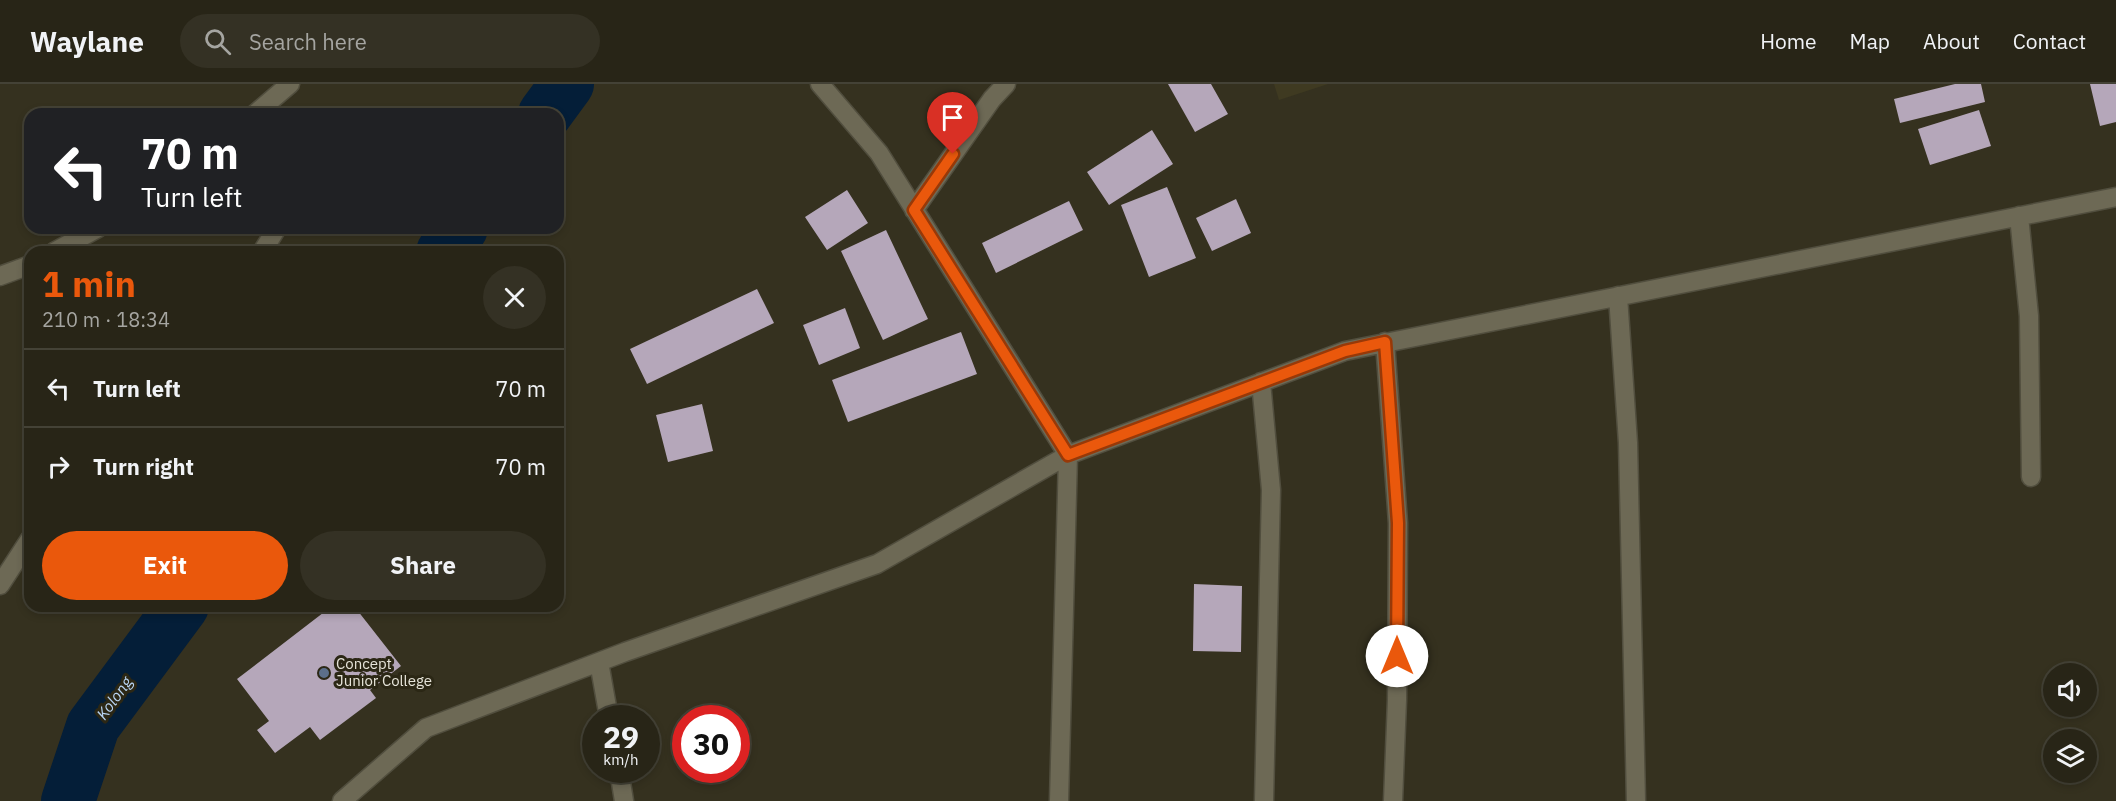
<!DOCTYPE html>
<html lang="en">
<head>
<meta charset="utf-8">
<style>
	:root { --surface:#282517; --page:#343124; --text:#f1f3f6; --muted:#a5a5a1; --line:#444236; --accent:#ea580c }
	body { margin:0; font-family:"IBM Plex Sans",sans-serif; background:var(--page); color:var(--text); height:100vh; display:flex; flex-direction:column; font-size:22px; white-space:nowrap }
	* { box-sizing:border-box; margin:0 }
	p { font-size:20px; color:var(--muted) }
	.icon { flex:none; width:33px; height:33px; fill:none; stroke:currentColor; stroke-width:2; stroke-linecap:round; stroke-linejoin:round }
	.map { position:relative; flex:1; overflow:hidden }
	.sheet { position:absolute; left:24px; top:162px; width:540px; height:366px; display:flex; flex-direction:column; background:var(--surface); border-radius:18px; box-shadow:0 3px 9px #0003,0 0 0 2px var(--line) }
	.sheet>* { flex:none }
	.banner { position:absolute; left:24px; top:24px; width:540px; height:126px; border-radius:18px; box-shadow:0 3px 9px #0003,0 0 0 2px var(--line); background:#202124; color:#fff; overflow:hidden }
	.fabs { position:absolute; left:2043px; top:579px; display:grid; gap:12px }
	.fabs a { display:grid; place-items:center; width:54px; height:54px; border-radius:50%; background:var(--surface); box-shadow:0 3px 9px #0003,0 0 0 2px var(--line); font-size:30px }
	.speed { position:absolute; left:582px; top:621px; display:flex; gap:12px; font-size:30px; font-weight:700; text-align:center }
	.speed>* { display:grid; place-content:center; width:78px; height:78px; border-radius:50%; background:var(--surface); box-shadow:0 3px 9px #0003,0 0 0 2px var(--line); line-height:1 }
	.speed small { font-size:15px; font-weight:400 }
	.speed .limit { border:9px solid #d22; background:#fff; color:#111 }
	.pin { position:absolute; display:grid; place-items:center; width:51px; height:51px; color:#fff; margin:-62px -26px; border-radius:50% 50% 50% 0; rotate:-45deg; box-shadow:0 0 6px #0007 }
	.pin .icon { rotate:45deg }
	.me { position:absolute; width:66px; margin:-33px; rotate:0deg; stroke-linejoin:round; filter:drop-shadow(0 0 4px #0008) }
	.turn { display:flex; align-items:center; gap:21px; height:126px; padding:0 18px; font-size:27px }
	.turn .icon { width:78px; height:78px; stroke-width:2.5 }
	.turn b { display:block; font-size:42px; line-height:51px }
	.round { display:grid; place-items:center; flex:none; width:63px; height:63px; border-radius:32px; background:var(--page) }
	.summary { display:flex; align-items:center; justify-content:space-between; height:102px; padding:0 18px }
	h1 { font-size:36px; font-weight:700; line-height:45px; color:var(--accent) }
	.cta { display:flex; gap:12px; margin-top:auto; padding:12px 18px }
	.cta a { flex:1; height:69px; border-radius:36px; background:var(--accent); color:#fff; font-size:24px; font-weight:700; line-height:69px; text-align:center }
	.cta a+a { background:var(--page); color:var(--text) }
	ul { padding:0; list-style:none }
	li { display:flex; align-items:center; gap:18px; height:78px; padding:0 18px; border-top:2px solid var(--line) }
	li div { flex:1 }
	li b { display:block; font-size:22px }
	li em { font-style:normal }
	header { display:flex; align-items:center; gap:36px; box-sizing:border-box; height:84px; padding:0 30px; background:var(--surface); border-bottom:2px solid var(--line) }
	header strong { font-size:28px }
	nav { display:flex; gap:33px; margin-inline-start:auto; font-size:21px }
	.search { width:420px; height:54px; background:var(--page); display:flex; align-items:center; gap:15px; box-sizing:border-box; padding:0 21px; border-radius:33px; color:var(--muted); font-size:22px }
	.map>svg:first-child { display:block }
	.built { fill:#3f3a21 }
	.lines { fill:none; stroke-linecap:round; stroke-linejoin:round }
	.river { stroke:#041e38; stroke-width:54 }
	.building { fill:#b5a7ba }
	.minor-casing { stroke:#514e3e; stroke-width:21 }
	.minor { stroke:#6d6955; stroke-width:18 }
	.route-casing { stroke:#983908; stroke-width:15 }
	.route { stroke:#ea580c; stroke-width:10 }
	.service-dot { fill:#5c6f8a; stroke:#2b2715; stroke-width:2 }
	.labels { text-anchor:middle; stroke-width:6; stroke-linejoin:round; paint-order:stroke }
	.poi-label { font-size:15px; fill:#e6e4d9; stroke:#2b2715; text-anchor:start }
	.water-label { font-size:16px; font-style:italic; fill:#b8d4f3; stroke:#2b2715 }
</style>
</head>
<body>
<header>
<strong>Waylane</strong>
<div class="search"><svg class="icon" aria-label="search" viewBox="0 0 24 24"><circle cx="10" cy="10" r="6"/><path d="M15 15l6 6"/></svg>Search here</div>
<nav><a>Home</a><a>Map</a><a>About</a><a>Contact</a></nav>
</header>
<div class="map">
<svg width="2116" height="717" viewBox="0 0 2116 717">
	<rect width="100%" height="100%" fill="#35311f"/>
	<path class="built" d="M1274 0H1328L1279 16Z"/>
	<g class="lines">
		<path class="river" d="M545 30 567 0
			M443 168 461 144
			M68 717 93 642 182 522"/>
	</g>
	<path class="building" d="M1168 0H1211L1228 30 1195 48Z
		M1955 0H1981L1985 18 1900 39 1894 15Z
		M2090 0H2116V38L2100 42Z
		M1979 26 1991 62 1930 81 1918 45Z
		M1152 46 1173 80 1109 121 1087 88Z
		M1167 103 1196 174 1149 193 1121 121Z
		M847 106 868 139 827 166 805 133Z
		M1236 115 1251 149 1212 167 1196 134Z
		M1069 117 1083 146 996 189 982 159Z
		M886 146 928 235 883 256 841 167Z
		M757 205 774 239 647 300 630 265Z
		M845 224 860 264 819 281 803 241Z
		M961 248 977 290 848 338 832 296Z
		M702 320 713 367 668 378 656 331Z
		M1194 500 1242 502 1241 568 1193 567Z
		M332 522H354L401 582 370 606 376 614 320 656 310 643 275 669 257 646 269 637 237 595Z"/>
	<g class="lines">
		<g class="minor-casing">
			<path id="minor" d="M820 0 879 69 1068 371 1059 717
				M255 30 290 0
				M914 126 992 15 1006 0
				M2019 132 2029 232 2031 393
				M54 168 98 144
				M262 168 277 144
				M0 192 30 181
				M1618 212 1628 359 1636 717
				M1385 258 1398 439 1397 616 1393 717
				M1261 298 1271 406 1264 717
				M0 501 30 455
				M599 578 609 634
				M619 686 624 717
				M342 717 426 644 625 568 877 480 1068 371 1345 267 2116 113"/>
		</g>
		<use href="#minor" class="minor"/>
	</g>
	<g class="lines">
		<g class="route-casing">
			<path id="route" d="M953 70 914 126 1068 371 1345 267 1385 258 1398 439 1397 572"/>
		</g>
		<use href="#route" class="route"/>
	</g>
	<circle class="service-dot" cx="324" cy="589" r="6"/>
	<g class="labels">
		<g class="poi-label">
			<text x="336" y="585">Concept<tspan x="336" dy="17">Junior College</tspan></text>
		</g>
		<g class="water-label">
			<text transform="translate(114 614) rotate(-54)" y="6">Kolong</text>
		</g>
	</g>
</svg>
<div class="fabs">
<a><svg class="icon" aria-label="sound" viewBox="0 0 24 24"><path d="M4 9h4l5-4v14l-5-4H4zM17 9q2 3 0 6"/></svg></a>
<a><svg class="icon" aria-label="layers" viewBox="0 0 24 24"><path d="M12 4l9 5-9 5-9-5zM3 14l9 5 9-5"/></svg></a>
</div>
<div class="speed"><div>29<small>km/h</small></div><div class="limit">30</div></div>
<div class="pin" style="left:953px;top:70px;background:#d93025"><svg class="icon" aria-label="arrive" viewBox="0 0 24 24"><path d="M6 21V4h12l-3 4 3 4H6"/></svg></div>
<svg class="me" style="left:1397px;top:572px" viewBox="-20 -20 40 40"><circle r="19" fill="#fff"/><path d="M0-13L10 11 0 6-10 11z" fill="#ea580c"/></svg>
<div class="banner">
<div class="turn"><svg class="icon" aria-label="left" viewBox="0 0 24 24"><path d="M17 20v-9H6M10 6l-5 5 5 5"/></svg><div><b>70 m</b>Turn left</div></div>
</div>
<section class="sheet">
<div class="summary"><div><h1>1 min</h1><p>210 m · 18:34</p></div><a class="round"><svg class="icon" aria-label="close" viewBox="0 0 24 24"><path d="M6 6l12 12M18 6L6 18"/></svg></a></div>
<ul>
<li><svg class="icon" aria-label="left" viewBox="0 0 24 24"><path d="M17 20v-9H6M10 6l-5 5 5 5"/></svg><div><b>Turn left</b></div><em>70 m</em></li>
<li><svg class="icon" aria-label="right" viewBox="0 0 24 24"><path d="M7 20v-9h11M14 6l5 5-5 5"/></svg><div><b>Turn right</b></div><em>70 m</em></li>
</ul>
<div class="cta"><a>Exit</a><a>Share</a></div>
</section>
</div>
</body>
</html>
